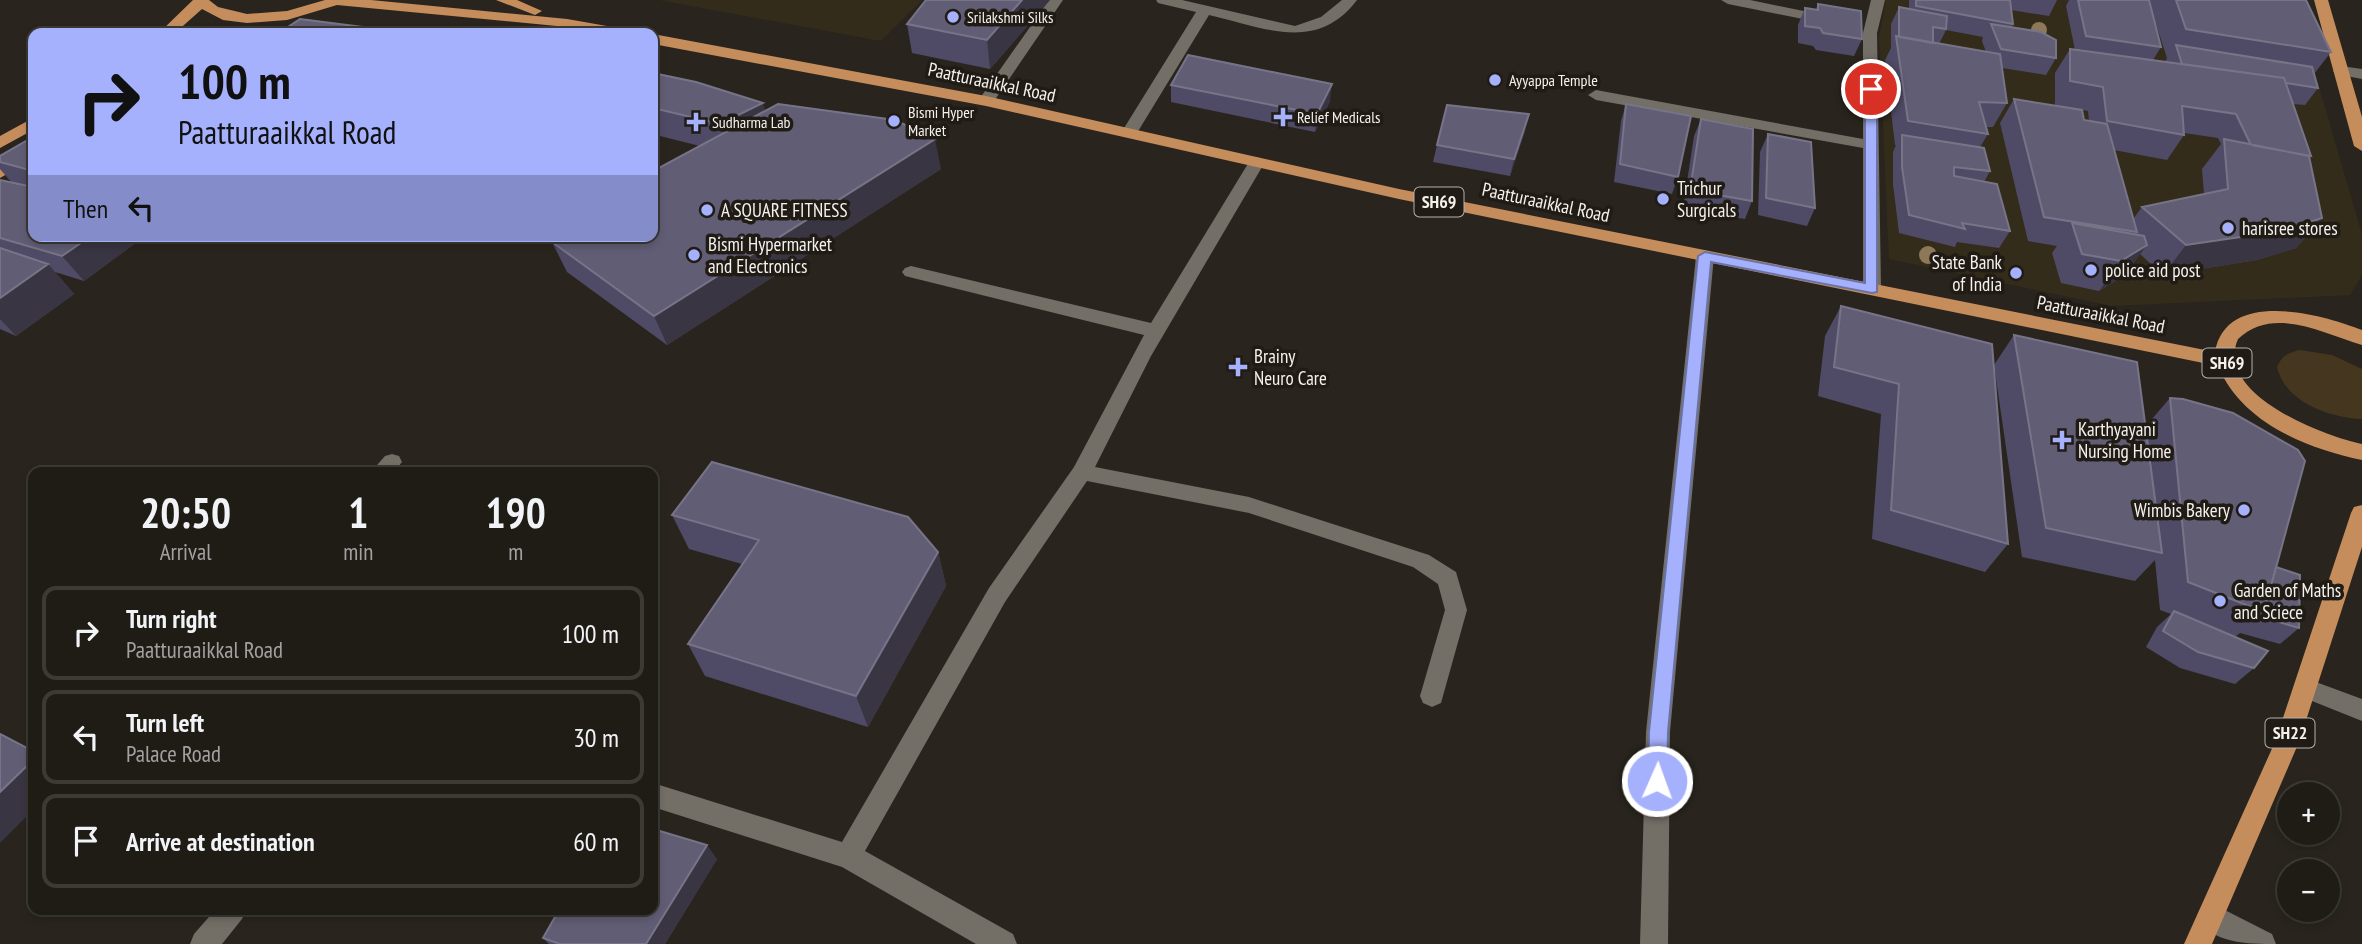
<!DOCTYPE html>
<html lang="en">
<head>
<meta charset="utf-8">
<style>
	:root { --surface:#1f1c16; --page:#27251f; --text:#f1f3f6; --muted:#a1a1a1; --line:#3c3a35 }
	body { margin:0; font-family:"PT Sans Narrow",sans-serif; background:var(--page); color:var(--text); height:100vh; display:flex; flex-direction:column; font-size:26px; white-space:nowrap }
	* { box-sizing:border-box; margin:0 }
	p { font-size:23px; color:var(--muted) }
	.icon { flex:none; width:38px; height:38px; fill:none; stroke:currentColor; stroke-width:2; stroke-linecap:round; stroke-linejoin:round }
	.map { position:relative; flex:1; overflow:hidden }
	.details { position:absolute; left:28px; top:467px; width:630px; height:448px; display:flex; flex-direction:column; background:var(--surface); border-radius:14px; box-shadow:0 4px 10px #0003,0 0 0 2px var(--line) }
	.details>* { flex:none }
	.guide { position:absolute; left:28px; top:28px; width:630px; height:214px; border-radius:14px; box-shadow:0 4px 10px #0003,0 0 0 2px var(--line); background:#a5b1fc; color:#111; overflow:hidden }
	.buttons { position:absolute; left:2277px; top:782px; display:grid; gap:14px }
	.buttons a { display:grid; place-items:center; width:63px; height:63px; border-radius:50%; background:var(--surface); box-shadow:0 4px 10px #0003,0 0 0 2px var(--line); font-size:35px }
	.pin { position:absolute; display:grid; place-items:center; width:60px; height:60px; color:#fff; margin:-30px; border:4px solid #fff; border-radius:50%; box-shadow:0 2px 7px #0007 }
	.me { position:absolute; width:77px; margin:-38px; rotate:2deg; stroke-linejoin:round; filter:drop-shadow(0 0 5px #0008) }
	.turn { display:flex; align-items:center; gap:24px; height:147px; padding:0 35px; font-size:32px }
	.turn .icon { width:91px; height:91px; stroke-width:2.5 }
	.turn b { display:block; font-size:49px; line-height:60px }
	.then { display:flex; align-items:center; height:66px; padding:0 35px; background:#0003; gap:14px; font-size:26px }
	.eta { display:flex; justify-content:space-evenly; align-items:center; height:119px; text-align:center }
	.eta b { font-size:42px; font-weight:600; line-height:49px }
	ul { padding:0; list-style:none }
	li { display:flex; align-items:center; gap:21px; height:94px; margin:0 14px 10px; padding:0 21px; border:4px solid var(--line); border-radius:14px }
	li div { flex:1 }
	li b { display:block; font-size:26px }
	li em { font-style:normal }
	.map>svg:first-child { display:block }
	.commercial { fill:#342c1b }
	.green { fill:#45361f }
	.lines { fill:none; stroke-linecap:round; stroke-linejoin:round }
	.minor { fill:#736e66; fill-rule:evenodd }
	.major { fill:#c68d5c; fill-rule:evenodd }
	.tree { fill:#8d7858 }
	.wall { fill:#4f4b66; fill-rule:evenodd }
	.shaded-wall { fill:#393543 }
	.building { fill:#615d75; stroke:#787488; stroke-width:2 }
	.route { fill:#a5b1fc; stroke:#6b73a4; stroke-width:2 }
	.poi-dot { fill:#a5b1fc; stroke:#201b15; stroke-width:2.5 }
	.labels { text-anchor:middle; stroke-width:7; stroke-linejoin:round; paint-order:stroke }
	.far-poi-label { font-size:16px; fill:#f5f1ed; stroke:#201b15; text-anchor:start }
	.shield { fill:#201b15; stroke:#b5b1ac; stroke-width:2 }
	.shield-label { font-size:18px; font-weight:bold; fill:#f5f1ed }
	.street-label { font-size:19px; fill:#f5f1ed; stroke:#201b15 }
	.poi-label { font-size:19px; fill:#f5f1ed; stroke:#201b15; text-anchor:start }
</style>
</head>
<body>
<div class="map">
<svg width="2362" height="944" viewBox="0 0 2362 944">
	<rect width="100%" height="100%" fill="#29251e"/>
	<path class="commercial" d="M659 0H922L881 41Z
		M1886 0H2294L2362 235V275L2350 295 2112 306 1889 259 1879 37Z"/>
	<path class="green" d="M2300 350 2332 355 2362 369V419C2329 418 2285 402 2277 367 2282 355 2288 353 2300 350Z"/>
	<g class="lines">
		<path class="minor" d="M1049 0H1063L992 104H980L978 101Z
			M1156 0H1182L1295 26 1321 17 1342 0H1357C1316 54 1263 27 1209 15L1137 133 1129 138 1121 133 1196 12 1158 3Z
			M1721 0H1750L1828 16 1835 20 1828 24 1728 4Z
			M1871 0H1885L1877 33 1881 289 1879 293H1865L1863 289V148L1596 100 1588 95 1596 90 1863 139V33Z
			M2341 66 2362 69V79L2336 74 2333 71Z
			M1257 157 1265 162 1151 356 1095 467 1249 497 1429 555 1456 572 1467 610 1441 703 1432 707 1423 703 1420 696 1445 610 1438 584 1413 567 1249 513 1087 481 1005 602 865 851 1013 934 1017 944H976L842 867 653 807V783L842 842 989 588 1074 467 1144 335 905 276 902 272 905 268 911 266 1151 323 1249 162Z
			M1705 250 1714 256 1670 732 1668 944H1640L1646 732 1696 256Z
			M392 454 399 456 402 462 394 472H371L385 456Z
			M2305 678 2362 699V721L2297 695 2293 688 2297 681Z
			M2211 903 2272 934 2276 944C2249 944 2210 944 2197 916L2201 907Z
			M215 910H246L242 919 222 944H190L194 934Z"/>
		<path class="major" d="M193 0H209L218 7 247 14 287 11 325 0H371L567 19 624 29 631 33H600L567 27 337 5 287 20 247 23 223 20 202 9 175 33H159Z
			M496 0H517L542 11 535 15Z
			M2314 0H2328L2362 117V151L2354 146Z
			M653 34 986 96 1399 189 2215 352C2226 288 2322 314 2362 330V345C2324 334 2274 305 2238 339 2214 394 2323 436 2362 444V460C2306 448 2242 423 2218 366L1399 199 986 106 653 44Z
			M33 118V130L0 148V136Z
			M33 147V159L0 178V166Z
			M2362 505V547L2299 742 2212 944H2184L2275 742 2351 513 2354 507Z"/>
	</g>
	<g class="tree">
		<circle cx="2039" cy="30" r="8"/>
		<circle cx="1928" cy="255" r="9"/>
	</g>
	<path class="wall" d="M1050 0 990 69 912 53 907 24Z
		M1909 0H2057L2049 16 2011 10 2013 24 2012 27 2056 58 2046 75 2002 68 2007 103 1993 127H1986L1988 134 1980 147 1990 171 1984 182 2010 231 1999 248 1957 242 1955 247 1899 233 1893 184V152L1896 145H1895L1885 60 1891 48V24L1899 7 1909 9ZM1946 30 1983 37 1982 41 1986 52 1939 44Z
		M2069 0H2306L2331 52 2314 74 2318 88 2305 105 2293 104 2311 156 2310 158 2322 218 2296 248 2257 260 2163 275 2140 254 2125 275 2099 291 2061 283 2052 253 2057 246 2028 241 2000 123 2014 99 2089 121 2088 111 2055 105V73L2070 49 2075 50 2066 6ZM2154 18 2167 58 2165 62 2153 60 2161 47ZM2184 133 2218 138 2221 144 2202 169 2204 194 2142 207 2133 219 2114 150 2167 160 2184 135Z
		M1818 4 1862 39 1854 56 1816 50 1813 46 1798 43V25L1805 8 1816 9Z
		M653 73 765 111 941 169 667 345 567 272 552 242 700 146 660 136 653 143Z
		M1171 85 1330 101 1315 132 1171 102Z
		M1626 104 1678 177 1672 194 1614 182 1621 121Z
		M1701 119 1752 201 1745 219 1683 208 1694 136Z
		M1525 131 1510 176 1433 162 1437 145Z
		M1768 134 1815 208 1807 226 1758 215 1760 152Z
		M33 137V236H145L84 281 55 272 74 294 16 336 0 329V180L12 183 0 169V156Z
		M1841 306 1992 344 2008 544 1985 572 1872 539 1881 414 1818 396 1825 336Z
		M2014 335 2146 426 2170 398 2276 567 2299 628 2280 644 2240 633 2235 637 2254 668 2235 684 2180 668 2146 647 2157 627 2171 614 2160 610 2155 560 2135 581 2022 557 1994 365Z
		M672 515 938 552 946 586 868 727 705 676 688 644 742 564 689 549Z
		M717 859 665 944H549L543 938Z"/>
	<path class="shaded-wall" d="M1022 0H1050L990 69 987 40Z
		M1332 84 1330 101 1315 132 1317 114Z
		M763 103 772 132 729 153 720 124Z
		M1529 114 1525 131 1510 176 1514 159Z
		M653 117 660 136 653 143Z
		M935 139 941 169 667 345 654 316Z
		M2322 218 2296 248 2257 260 2163 275 2186 245Z
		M91 236H145L84 281 62 256Z
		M2147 245 2125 275 2099 291 2121 261Z
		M48 264 74 294 16 336 0 319V298Z
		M938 552 946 586 868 727 856 696Z
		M33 760V810L0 843V792Z
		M707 845 717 859 665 944H646Z"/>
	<path class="building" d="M926 0H1022L987 40 907 24Z
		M1916 0H2010L2013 24 1916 6Z
		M2078 0H2149L2161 47 2086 36Z
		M2176 0H2306L2331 52 2186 29Z
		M1818 4 1861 11 1862 39 1823 33 1820 28 1805 26V8L1818 10Z
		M1899 7 1947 16 1946 29 1933 27V43L1899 37Z
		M300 19 410 33H279Z
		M1991 24 2041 32 2056 40V58L2001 49Z
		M1896 36 2000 54 2007 103 1979 102 1988 134 1908 121Z
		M2176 45 2312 67 2318 88 2286 83 2284 78 2182 64Z
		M2070 49 2284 78 2311 156 2251 145 2236 114 2182 106 2184 135 2107 121 2103 87 2070 81Z
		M1188 55 1332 84 1317 114 1171 85Z
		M653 73 696 82 763 103 720 124 653 108Z
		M2014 99 2082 110 2084 120 2107 124 2137 232 2044 217Z
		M778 104 895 120 935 139 654 316 552 242 558 236H653V171Z
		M1626 104 1691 116 1678 177 1620 164Z
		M1447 105 1529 114 1514 159 1437 145Z
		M1701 119 1753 129 1752 201 1690 190Z
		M1768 134 1811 142 1815 208 1766 198Z
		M1902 135 1984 148 1990 171 1954 167V176L1997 184 2010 231 1962 223 1965 229 1909 215 1902 167Z
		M33 137V171L0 162V156Z
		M2224 139 2309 156 2322 218 2282 231 2186 245 2142 207 2228 189Z
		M0 180 33 187V236H91L62 256 0 238Z
		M2072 223 2144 236 2147 245 2121 261 2082 254Z
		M0 248 48 264 0 298Z
		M1841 306 1992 344 2008 544 1891 510 1899 384 1834 367Z
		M2014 335 2137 362 2162 553 2046 528Z
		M2170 398 2183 399 2233 413 2298 450 2305 461 2264 612 2188 582Z
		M712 462 908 517 938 552 856 696 688 644 759 540 672 515Z
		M2276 567 2300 575 2299 628 2258 616 2264 612Z
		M2174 611 2268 651 2254 668 2198 652 2163 631Z
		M0 734 33 751V760L0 792Z
		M653 829 707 845 646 944H560L543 938 559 910H653Z"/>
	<path class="route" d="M1871 85 1877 89V292L1872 293 1711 262 1668 732 1667 781 1664 788 1657 790 1650 788 1648 781 1649 732 1698 256 1705 252 1865 283V89Z"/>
	<g class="poi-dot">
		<circle cx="953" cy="17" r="7"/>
		<circle cx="1495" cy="80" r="7"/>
		<path d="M1279.5 106.5h7v7h7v7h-7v7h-7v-7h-7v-7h7z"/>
		<circle cx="894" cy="121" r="7"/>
		<path d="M692.5 111.5h7v7h7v7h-7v7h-7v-7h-7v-7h7z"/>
		<circle cx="1663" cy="199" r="7"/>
		<circle cx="707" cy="210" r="7"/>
		<circle cx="2228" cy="228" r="7"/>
		<circle cx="694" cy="255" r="7"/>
		<circle cx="2091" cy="270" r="7"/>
		<circle cx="2016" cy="273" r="7"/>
		<path d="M1234.5 356.5h7v7h7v7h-7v7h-7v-7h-7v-7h7z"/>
		<path d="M2058.5 429.5h7v7h7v7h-7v7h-7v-7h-7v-7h7z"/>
		<circle cx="2244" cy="510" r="7"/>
		<circle cx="2220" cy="601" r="7"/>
	</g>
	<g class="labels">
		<g class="far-poi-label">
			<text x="967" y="23">Srilakshmi Silks</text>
			<text x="1509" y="86">Ayyappa Temple</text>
			<text x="908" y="118">Bismi Hyper<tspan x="908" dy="18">Market</tspan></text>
			<text x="1297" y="123">Relief Medicals</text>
			<text x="712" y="128">Sudharma Lab</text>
		</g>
		<g class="shield">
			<rect x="1414.5" y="187.5" width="49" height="29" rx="5"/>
			<rect x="2202.5" y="348.5" width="49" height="29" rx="5"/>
			<rect x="2265.5" y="718.5" width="49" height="29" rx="5"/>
		</g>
		<g class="shield-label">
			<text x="1439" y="208">SH69</text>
			<text x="2227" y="369">SH69</text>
			<text x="2290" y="739">SH22</text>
		</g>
		<g class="street-label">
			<text transform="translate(992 82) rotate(12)" y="7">Paatturaaikkal Road</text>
			<text transform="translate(1546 202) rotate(12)" y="7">Paatturaaikkal Road</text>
			<text transform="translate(2101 314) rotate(11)" y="7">Paatturaaikkal Road</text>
		</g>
		<g class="poi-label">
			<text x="1677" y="195">Trichur<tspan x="1677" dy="22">Surgicals</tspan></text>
			<text x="721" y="217">A SQUARE FITNESS</text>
			<text x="2242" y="235">harisree stores</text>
			<text x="708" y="251">Bismi Hypermarket<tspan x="708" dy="22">and Electronics</tspan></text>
			<text x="2002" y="269" text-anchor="end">State Bank<tspan x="2002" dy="22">of India</tspan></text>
			<text x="2105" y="277">police aid post</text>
			<text x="1254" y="363">Brainy<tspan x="1254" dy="22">Neuro Care</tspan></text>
			<text x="2078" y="436">Karthyayani<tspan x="2078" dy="22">Nursing Home</tspan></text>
			<text x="2230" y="517" text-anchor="end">Wimbis Bakery</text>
			<text x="2234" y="597">Garden of Maths<tspan x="2234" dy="22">and Sciece</tspan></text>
		</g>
	</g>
</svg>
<div class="buttons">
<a>+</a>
<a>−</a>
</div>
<div class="pin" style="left:1871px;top:89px;background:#d93025"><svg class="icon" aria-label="arrive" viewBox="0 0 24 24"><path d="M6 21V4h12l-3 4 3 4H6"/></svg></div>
<svg class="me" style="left:1657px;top:781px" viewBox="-20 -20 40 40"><circle r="17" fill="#a5b1fc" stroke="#fff" stroke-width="3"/><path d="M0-11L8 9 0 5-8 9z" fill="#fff"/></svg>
<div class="guide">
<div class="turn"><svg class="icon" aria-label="right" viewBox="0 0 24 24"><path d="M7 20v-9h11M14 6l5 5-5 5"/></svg><div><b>100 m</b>Paatturaaikkal Road</div></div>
<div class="then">Then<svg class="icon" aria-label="left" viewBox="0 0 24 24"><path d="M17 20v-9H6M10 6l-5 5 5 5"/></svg></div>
</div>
<section class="details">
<div class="eta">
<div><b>20:50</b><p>Arrival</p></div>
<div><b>1</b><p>min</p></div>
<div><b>190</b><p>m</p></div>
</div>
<ul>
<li><svg class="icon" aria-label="right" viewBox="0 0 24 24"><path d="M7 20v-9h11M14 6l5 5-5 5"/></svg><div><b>Turn right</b><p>Paatturaaikkal Road</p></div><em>100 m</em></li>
<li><svg class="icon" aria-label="left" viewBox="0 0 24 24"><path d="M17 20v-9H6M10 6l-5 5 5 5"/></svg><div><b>Turn left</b><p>Palace Road</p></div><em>30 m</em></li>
<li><svg class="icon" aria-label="arrive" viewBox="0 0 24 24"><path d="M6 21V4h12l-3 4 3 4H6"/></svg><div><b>Arrive at destination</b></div><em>60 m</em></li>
</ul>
</section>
</div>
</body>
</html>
